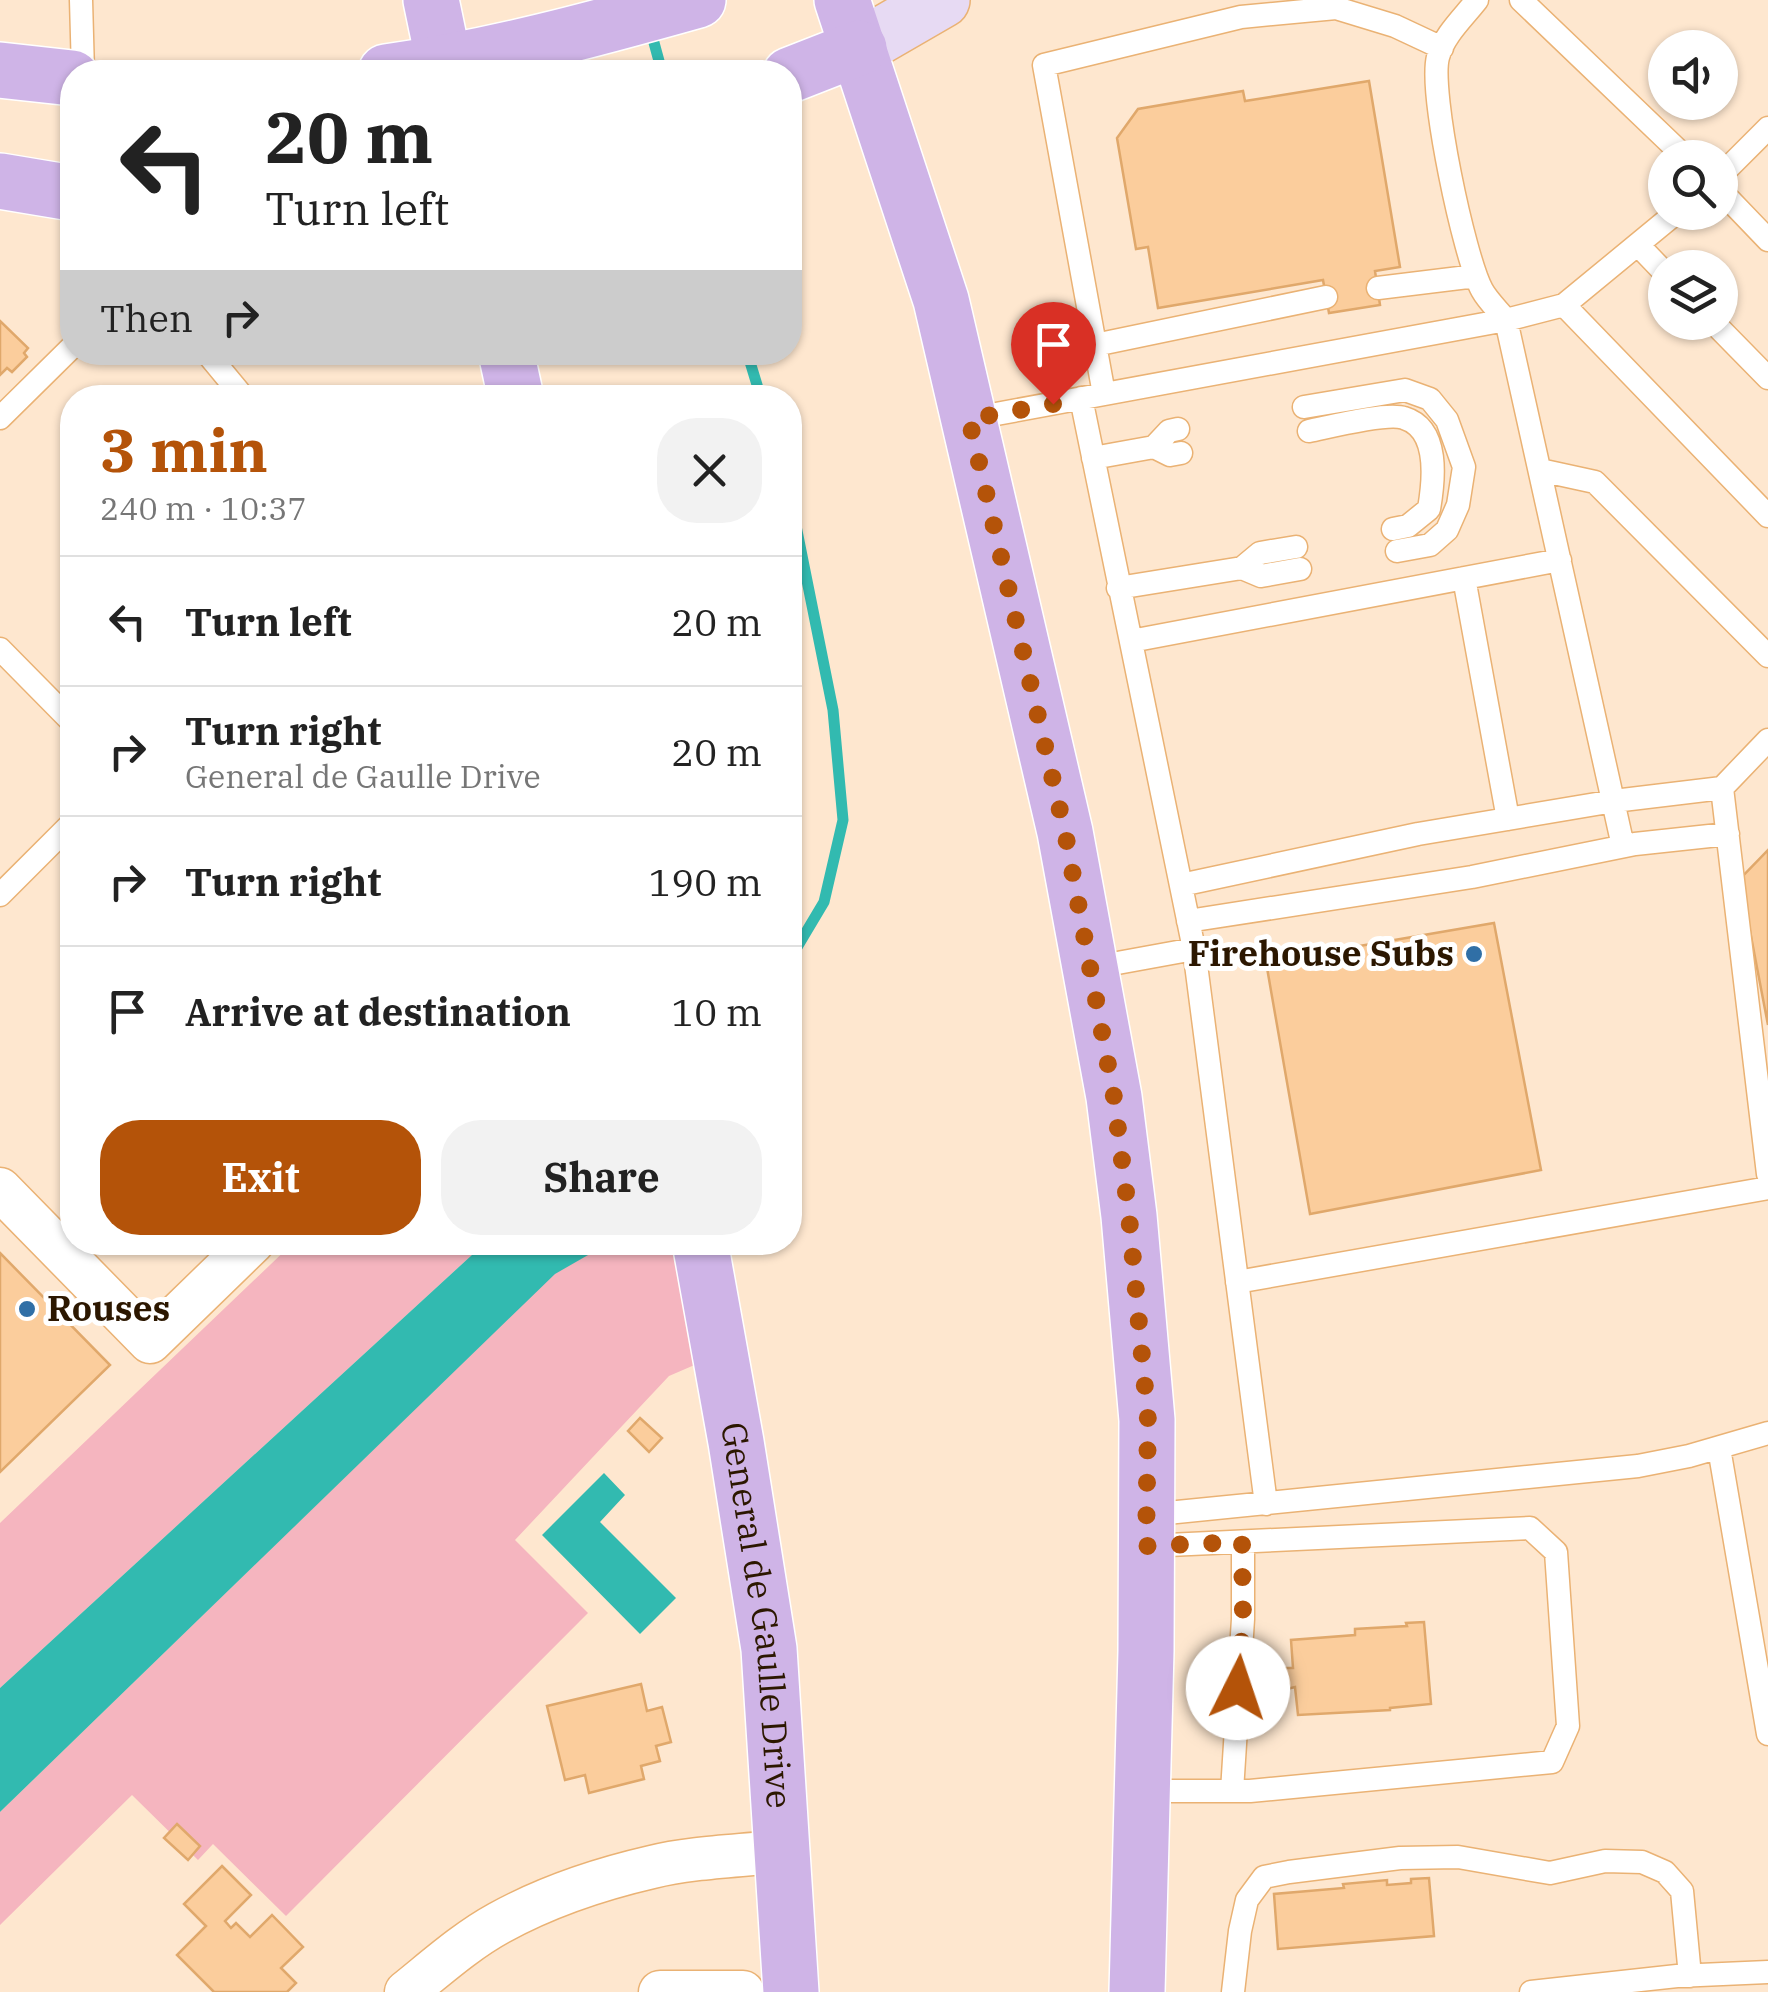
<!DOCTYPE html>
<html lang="en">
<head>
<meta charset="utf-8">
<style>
	:root { --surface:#fff; --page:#f2f2f2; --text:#222; --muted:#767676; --line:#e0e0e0; --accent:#b45309 }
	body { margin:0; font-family:"IBM Plex Serif",serif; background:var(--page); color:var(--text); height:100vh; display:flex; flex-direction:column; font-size:38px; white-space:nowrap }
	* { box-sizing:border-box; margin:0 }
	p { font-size:32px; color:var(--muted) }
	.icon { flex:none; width:55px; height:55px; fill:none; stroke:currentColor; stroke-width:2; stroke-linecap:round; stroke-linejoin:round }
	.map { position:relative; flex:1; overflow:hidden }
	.drawer { position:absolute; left:60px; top:385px; width:742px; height:870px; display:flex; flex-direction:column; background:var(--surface); border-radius:40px; box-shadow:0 2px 8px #0004 }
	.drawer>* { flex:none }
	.hud { position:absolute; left:60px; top:60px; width:742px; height:305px; border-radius:40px; box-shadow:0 2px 8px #0004; background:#fff; color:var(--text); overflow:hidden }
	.fabs { position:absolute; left:1648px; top:30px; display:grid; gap:20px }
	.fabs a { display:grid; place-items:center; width:90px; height:90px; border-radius:50%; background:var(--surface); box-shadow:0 2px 8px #0004; font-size:50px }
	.pin { position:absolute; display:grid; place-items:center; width:85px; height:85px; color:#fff; margin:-102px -42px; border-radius:50% 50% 50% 0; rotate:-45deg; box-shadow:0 0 10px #0007 }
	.pin .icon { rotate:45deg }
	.me { position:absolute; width:110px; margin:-55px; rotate:4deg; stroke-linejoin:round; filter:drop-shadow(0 0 8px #0008) }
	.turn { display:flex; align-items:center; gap:35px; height:210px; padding:0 40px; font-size:45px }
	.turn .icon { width:130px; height:130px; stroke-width:2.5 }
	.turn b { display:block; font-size:70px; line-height:85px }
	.then { display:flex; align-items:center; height:95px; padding:0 40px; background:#0003; gap:20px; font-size:38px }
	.round { display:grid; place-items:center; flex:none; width:105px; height:105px; border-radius:40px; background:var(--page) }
	.headline { display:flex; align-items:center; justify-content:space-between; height:170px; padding:0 40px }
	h1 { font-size:60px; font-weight:700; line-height:75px; color:var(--accent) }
	.button { display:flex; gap:20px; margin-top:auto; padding:20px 40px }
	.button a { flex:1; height:115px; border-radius:40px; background:var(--accent); color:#fff; font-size:40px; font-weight:700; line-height:115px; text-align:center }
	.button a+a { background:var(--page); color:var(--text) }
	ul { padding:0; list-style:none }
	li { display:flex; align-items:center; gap:30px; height:130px; padding:0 40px; border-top:2px solid var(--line) }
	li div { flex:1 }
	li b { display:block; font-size:38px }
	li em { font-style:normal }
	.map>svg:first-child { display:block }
	.green { fill:#f5b5bf }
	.water { fill:#32bab0 }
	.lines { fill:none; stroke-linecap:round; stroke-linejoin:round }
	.stream { stroke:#32bab0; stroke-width:11 }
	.building { fill:#fbcd9c; stroke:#e0a86b; stroke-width:2.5 }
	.lane-casing { stroke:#eab274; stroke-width:25 }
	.street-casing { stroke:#eab274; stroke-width:45 }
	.secondary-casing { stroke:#eab274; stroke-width:58 }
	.primary-casing { stroke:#fff; stroke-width:58 }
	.lane { stroke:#fff; stroke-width:22 }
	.street { stroke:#fff; stroke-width:42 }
	.secondary { stroke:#e7daf3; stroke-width:55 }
	.primary { stroke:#cfb4e7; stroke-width:55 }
	.route { stroke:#b45309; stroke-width:18; stroke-dasharray:0 32.4 }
	.poi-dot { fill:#306fa6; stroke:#fff; stroke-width:4 }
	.labels { text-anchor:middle; stroke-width:10; stroke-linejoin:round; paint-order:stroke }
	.poi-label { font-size:35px; font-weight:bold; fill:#2c1700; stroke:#fff; text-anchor:end }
	.street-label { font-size:35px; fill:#2c1700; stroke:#fff }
</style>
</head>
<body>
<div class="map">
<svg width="1768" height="1992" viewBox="0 0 1768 1992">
	<rect width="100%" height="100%" fill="#fee7cf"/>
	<path class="green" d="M293 1243H485L0 1688V1523Z
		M609 1243H700L720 1354 669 1376 515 1540 588 1613 286 1916 213 1844 198 1860 132 1795 0 1925V1812L555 1273Z"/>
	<path class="water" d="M485 1243H609L555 1274 0 1812V1688Z
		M604 1473 625 1495 600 1522 676 1598 640 1634 542 1535Z"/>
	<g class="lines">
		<path class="stream" d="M650 28 662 72
			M747 352 761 398
			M790 496 833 710 843 820 824 902 790 959"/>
	</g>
	<path class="building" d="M1369 81 1400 267 1375 271 1380 305 1329 313 1323 280 1158 308 1148 247 1136 249 1117 138 1138 109 1243 91 1245 101Z
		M0 321 28 348 24 353 27 357 12 372 7 368 0 375Z
		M1768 850V1025L1740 879Z
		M1494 923 1541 1170 1310 1214 1266 962Z
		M0 1253 110 1365 0 1472Z
		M640 1418 662 1438 649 1452 628 1431Z
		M1424 1622 1431 1704 1390 1708V1710L1298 1715 1295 1687 1287 1689 1285 1668H1293L1291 1640 1355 1635V1629L1407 1626 1406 1623Z
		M641 1684 647 1711 662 1707 671 1742 656 1746 660 1761 641 1766 644 1779 589 1793 585 1775 565 1780 547 1706Z
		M177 1824 200 1846 188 1860 164 1838Z
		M222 1866 251 1895 225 1921 231 1928 236 1923 250 1937 272 1915 303 1947 281 1968 296 1983 287 1992H214L177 1955 206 1926 184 1904Z
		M1429 1878 1434 1936 1278 1949 1274 1894 1344 1888 1343 1884 1387 1880V1885L1411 1883V1879Z"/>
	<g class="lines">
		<g class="lane-casing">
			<path id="lane" d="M81 0 83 72
				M1477 0C1463 18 1444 35 1438 57 1429 91 1464 257 1482 290 1488 301 1498 310 1506 320L1623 846
				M1521 0 1686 158
				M1720 176 1768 128
				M1720 190 1768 240
				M1638 245 1665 273
				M1378 288 1476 276
				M1564 305 1768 516
				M1713 322 1768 378
				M1095 345 1326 297
				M206 352 244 398
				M1104 394 1044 65 1241 17 1336 8 1395 26 1442 48
				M1081 398 1194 949 1266 1504
				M1304 407 1405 390 1430 399 1447 420 1464 467 1458 505 1447 530 1430 545 1397 551
				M0 418 72 347
				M969 419 1506 320 1564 305 1677 212
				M1309 431C1329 427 1387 412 1404 418 1440 429 1434 480 1429 509L1408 526 1393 529
				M1154 447 1170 455 1181 453
				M1093 458 1154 447 1169 431 1178 429
				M1540 470 1595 482 1768 656
				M1242 568 1261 576 1300 569
				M1464 578 1508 819
				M1118 588 1242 568 1260 553 1296 547
				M1131 641 1560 560
				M0 649 72 722
				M1768 740 1722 788 1768 1174
				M1181 885 1418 834 1614 801 1722 788
				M0 895 72 823
				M1188 921 1472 877 1635 844 1728 834
				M1090 968 1194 949
				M1237 1282 1768 1188
				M1719 1448 1768 1734
				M1147 1515 1638 1466 1689 1456 1768 1433
				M1142 1791H1250L1552 1762 1568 1726 1556 1552 1530 1528 1147 1546
				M1232 1791 1243 1619V1542
				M1233 1992 1240 1931 1247 1900 1264 1877 1289 1872 1400 1858 1458 1857 1550 1873 1605 1861 1642 1862 1665 1872 1682 1891 1690 1976
				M1531 1992 1677 1976 1768 1972"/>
		</g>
		<g class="street-casing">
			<path id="street" d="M0 1189 150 1342 253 1242
				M406 1992C436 1968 466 1941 499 1923 546 1897 600 1879 652 1867 692 1857 741 1856 783 1851
				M660 1992H743"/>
		</g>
		<g class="secondary-casing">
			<path id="secondary" d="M859 48 942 0"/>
		</g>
		<g class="primary-casing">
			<g id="primary">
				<path d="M431 0 446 72"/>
				<path d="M842 0 941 300 1065 832 1114 1097 1129 1216 1147 1420 1146 1651 1137 1992"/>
				<path d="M0 70 72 78"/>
				<path d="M386 72C492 57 595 29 698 0"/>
				<path d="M790 75 859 48"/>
				<path d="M0 181 72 193"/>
				<path d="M506 352 516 398"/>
				<path id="s1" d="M700 1242 736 1442 769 1649 791 1992"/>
			</g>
		</g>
		<use href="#lane" class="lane"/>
		<use href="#street" class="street"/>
		<use href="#secondary" class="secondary"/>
		<use href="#primary" class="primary"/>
	</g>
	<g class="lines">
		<path class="route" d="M1053 404 969 419 1065 832 1114 1097 1129 1216 1148 1420 1146 1546 1242 1542 1243 1619 1238 1688"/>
	</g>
	<g class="poi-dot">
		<circle cx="1474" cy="954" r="10"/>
		<circle cx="27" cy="1309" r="10"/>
	</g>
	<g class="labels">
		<g class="poi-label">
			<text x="1454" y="966">Firehouse Subs</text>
			<text x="47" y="1321" text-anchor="start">Rouses</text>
		</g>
		<g class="street-label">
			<text dy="12" stroke="none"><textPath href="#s1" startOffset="378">General de Gaulle Drive</textPath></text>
		</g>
	</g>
</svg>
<div class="fabs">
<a><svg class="icon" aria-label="sound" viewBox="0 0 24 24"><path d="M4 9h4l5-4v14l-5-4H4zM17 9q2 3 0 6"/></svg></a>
<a><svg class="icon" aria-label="search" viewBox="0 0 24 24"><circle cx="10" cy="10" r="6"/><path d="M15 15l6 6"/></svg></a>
<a><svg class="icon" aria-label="layers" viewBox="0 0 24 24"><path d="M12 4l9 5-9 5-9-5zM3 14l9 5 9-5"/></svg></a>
</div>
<div class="pin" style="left:1053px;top:404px;background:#d93025"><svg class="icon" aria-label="arrive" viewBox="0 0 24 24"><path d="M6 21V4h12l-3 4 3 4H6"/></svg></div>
<svg class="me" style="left:1238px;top:1688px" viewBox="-20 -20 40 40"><circle r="19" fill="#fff"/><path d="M0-13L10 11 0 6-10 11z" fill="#b45309"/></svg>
<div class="hud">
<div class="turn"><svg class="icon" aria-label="left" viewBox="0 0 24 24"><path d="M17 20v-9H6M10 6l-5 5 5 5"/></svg><div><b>20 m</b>Turn left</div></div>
<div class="then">Then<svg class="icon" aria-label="right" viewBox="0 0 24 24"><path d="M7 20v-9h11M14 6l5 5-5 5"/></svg></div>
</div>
<section class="drawer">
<div class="headline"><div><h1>3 min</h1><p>240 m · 10:37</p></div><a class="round"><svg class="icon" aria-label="close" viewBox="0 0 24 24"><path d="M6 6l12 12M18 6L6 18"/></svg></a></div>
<ul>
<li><svg class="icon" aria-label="left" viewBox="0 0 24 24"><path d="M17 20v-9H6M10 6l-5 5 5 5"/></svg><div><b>Turn left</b></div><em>20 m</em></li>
<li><svg class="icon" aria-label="right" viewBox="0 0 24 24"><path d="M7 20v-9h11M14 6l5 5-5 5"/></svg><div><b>Turn right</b><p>General de Gaulle Drive</p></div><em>20 m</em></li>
<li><svg class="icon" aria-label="right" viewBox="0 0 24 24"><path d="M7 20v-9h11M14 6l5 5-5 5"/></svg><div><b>Turn right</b></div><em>190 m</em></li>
<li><svg class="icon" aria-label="arrive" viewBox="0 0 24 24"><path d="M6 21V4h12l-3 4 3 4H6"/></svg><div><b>Arrive at destination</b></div><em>10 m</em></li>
</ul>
<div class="button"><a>Exit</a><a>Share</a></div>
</section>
</div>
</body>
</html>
